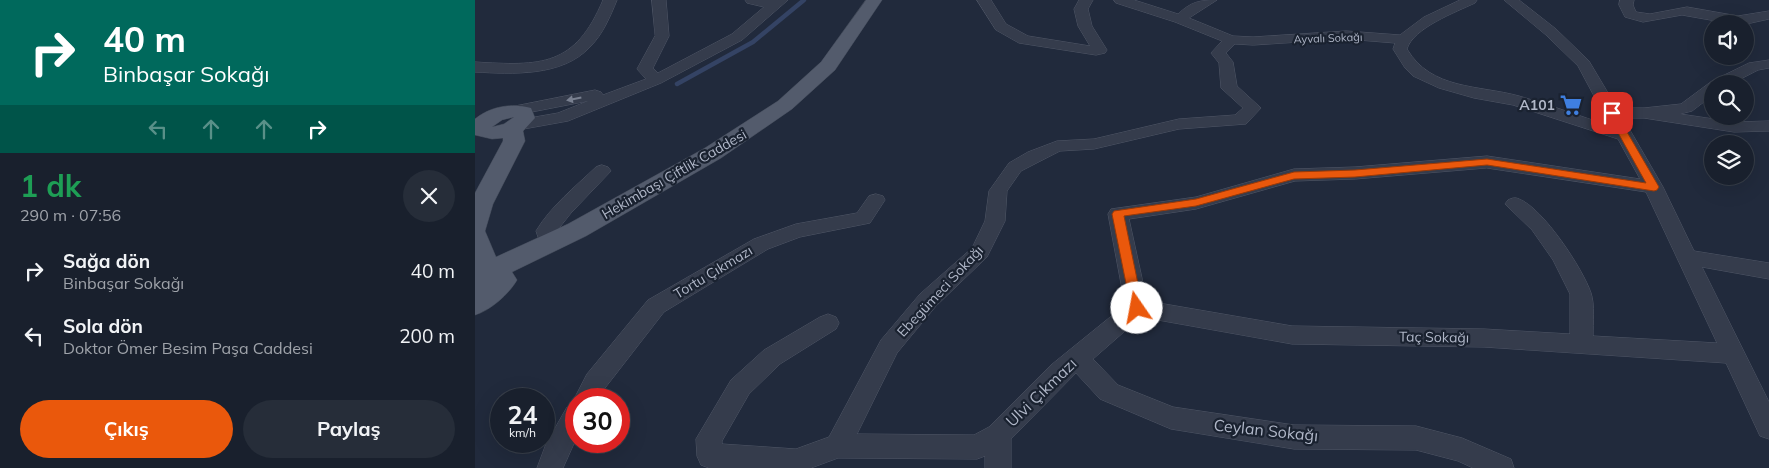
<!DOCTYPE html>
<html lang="tr">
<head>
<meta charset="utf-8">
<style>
	:root { --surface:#19202d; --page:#262d39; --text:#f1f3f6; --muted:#9fa3aa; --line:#373e49; --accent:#ea580c }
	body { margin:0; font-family:Mulish,sans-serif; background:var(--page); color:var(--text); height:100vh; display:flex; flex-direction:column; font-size:19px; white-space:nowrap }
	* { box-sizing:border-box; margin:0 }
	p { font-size:16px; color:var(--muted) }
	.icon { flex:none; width:28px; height:28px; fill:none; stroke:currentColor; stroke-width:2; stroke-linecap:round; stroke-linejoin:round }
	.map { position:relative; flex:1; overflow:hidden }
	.side { display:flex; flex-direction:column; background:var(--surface); width:475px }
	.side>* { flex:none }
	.guide { background:#00695c; color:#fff; overflow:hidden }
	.buttons { position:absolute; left:1229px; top:15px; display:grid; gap:10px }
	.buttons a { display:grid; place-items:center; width:50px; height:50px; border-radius:50%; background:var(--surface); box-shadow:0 5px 20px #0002,0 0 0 1px var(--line); font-size:25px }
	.speed { position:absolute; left:15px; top:388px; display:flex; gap:10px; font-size:25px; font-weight:700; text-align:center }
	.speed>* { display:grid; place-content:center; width:65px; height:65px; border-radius:50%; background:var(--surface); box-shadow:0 5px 20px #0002,0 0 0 1px var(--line); line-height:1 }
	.speed small { font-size:12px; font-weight:400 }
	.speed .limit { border:8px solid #d22; background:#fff; color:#111 }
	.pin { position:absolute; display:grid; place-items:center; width:42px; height:42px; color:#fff; margin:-21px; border-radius:10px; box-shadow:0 2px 8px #0006 }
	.me { position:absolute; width:55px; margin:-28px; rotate:348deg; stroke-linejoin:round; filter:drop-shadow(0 0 4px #0008) }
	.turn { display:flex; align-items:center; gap:18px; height:105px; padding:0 20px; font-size:22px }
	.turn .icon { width:65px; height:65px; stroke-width:2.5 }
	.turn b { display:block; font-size:35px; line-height:42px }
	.lanes { display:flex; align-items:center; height:48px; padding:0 20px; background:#0003; justify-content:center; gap:25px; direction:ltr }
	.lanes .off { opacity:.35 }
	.round { display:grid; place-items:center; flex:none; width:52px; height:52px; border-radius:26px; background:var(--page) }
	.summary { display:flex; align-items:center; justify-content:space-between; height:85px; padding:0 20px }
	h1 { font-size:30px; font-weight:700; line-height:38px; color:#1e9e55 }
	.cta { display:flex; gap:10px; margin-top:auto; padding:10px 20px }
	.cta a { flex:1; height:58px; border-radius:30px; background:var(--accent); color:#fff; font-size:20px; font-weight:700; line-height:58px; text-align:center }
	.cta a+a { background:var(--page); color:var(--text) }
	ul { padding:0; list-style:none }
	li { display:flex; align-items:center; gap:15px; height:65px; padding:0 20px }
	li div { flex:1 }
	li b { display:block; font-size:19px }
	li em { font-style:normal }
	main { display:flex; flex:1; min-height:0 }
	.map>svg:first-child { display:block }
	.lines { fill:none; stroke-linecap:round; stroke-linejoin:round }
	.stream { stroke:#344364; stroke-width:4.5 }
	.minor-casing { stroke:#505767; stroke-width:1 }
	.major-casing { stroke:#3e4655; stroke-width:1 }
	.minor { fill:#353c4c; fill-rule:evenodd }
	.major { fill:#535b6c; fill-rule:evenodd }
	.oneway { fill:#798090 }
	.route { fill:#ea580c; stroke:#983908 }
	.labels { text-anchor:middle; stroke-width:4.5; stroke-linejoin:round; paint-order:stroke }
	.far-street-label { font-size:11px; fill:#b0b7c8; stroke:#1a2230 }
	.poi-label { font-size:14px; font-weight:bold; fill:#b0b7c8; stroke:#1a2230; text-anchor:end }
	.street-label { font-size:14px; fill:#b0b7c8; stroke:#1a2230 }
	.near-street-label { font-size:16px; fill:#b0b7c8; stroke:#1a2230 }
</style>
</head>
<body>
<main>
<section class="side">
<div class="guide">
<div class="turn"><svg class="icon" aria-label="right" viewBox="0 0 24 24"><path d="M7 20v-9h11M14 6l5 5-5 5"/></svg><div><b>40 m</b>Binbaşar Sokağı</div></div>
<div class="lanes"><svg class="icon off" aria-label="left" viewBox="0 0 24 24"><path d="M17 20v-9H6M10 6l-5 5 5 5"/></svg><svg class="icon off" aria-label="ahead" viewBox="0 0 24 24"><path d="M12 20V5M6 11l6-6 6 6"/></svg><svg class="icon off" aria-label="ahead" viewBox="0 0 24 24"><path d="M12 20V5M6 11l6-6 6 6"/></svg><svg class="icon" aria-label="right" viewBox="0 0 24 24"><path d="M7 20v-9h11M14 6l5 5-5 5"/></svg></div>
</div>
<div class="summary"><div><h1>1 dk</h1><p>290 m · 07:56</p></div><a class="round"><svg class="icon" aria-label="close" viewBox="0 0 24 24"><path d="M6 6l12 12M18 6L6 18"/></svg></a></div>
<ul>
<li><svg class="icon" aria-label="right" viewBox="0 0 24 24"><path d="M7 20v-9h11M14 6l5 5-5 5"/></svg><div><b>Sağa dön</b><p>Binbaşar Sokağı</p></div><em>40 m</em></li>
<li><svg class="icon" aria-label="left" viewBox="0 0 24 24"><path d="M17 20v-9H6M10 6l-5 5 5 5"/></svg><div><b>Sola dön</b><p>Doktor Ömer Besim Paşa Caddesi</p></div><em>200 m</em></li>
</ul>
<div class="cta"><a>Çıkış</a><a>Paylaş</a></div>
</section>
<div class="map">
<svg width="1294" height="468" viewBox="0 0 1294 468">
	<rect width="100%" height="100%" fill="#212a3c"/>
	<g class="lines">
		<path class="stream" d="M202 84 278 42 329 0"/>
		<g class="minor-casing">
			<path id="minor" d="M128 0H142C135 17 128 34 115 47 87 77 37 74 0 72V62C66 66 100 67 128 0Z
				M177 0H191L194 36 178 68 183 73 257 34 289 7 272 3 270 0H313L267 40 186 83 93 121 43 130 37 129 35 125 37 121 83 113 113 101 31 117 25 115 23 112 25 109 120 90 126 92 128 95 171 79 162 69 180 36Z
				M502 0H516L531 24 553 36 615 46 603 26 599 9 604 0H618L613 9 617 26 632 50 630 53 621 55 544 43 521 30Z
				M639 0H659L703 14C716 2 724 0 742 0L714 18 758 36 778 37 871 31 925 35 949 17 985 0H1002L1000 3C981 12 938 28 932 49 956 90 1004 85 1044 96 1075 105 1105 116 1135 126L1103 66 1071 35 1029 0H1044L1081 29 1114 61 1142 108H1169L1206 104 1237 81 1274 63 1294 60V68L1283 70 1256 84H1238V95L1217 111 1205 114 1259 122 1294 121V131L1259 132 1169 118H1148L1188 187 1219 251 1294 263V279L1227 267 1294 402V439L1285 436 1251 363 1009 347 817 344 666 317 618 359 643 385 698 407 819 425 941 426 987 438 1036 459 1039 468H998L983 461 941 450 819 449 696 429 625 399 601 373 536 439V468H510V456L502 459 363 458 336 468H234L226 465 222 456 221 439 256 380 289 350 345 317 353 314 361 317 364 323 361 329 305 364 274 394 247 441V444L321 449 354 437 406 340 445 294 497 248 510 221 514 191 534 163 553 152 582 141 619 139 704 119 760 115 768 108 746 88 744 63 736 53 747 41 700 22 641 3ZM871 39 920 43 918 49 930 68 938 76 964 88 999 98 1038 105 1143 139 1165 179 1012 156 880 167 819 169 721 197 636 209 633 214 650 305 576 365 514 427 499 435 382 434 422 353 461 306 512 257 530 221 532 191 546 171 585 151 619 149 704 129 771 124 786 108 762 86 758 62 751 53 760 44 778 45ZM1012 168 1171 192 1242 343 1118 336C1118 323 1120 305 1116 293 1108 269 1068 208 1044 199 1040 197 1037 198 1033 200L1030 204 1057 230 1078 260 1095 294V334L1009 329 817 326 672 301 654 219 721 209 820 181 880 179Z
				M1145 0H1159L1158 5 1161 12 1175 14 1212 7 1263 16 1294 11V19L1276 23 1258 24 1207 15 1168 22 1150 17 1144 5Z
				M127 165 133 167 136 171 96 213 81 232 84 244 81 249 74 251 67 249 61 231C76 206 100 187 121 167Z
				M401 194 408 196 410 200 395 223 325 237 293 249 189 312 130 388 124 399H101V439L88 468H62L71 444 92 407 101 404 99 399 112 374 173 300 279 239 321 224 382 213 394 196Z"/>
		</g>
		<g class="major-casing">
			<path id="major" d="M391 0H407L360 70 317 109 246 158 111 236 37 272 42 280C34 294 16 310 0 315V193L28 141V138L17 139 0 135V119C16 106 37 103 56 108L60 118 48 131 50 141 18 204 10 231 21 257 93 224 230 148 303 101 346 62ZM39 117 29 124 17 127 27 120Z"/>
		</g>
		<use href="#minor" class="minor"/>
		<use href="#major" class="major"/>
	</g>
	<defs><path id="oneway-solid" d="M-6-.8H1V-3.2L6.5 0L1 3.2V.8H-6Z" transform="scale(1.25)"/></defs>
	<use class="oneway" href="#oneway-solid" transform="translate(99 99) rotate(169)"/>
	<path class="route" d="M1137 110 1141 113 1184 187 1182 190 1179 191 1012 165 880 177 819 179 721 206 649 216 668 308 666 311H658L656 308 637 214 639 211 721 199 819 172 880 170 1012 159 1171 183 1132 113Z"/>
	<defs>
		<g id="supermarket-bare" transform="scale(1.725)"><path d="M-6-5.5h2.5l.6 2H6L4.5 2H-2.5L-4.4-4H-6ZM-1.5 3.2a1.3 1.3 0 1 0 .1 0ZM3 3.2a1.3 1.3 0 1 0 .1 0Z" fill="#3f7fe0" stroke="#1a2230" stroke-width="2.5" paint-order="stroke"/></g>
	</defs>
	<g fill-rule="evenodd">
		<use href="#supermarket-bare" x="1096" y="105"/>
	</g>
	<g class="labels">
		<g class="far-street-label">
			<text transform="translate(853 38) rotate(-2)" y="4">Ayvalı Sokağı</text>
		</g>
		<g class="poi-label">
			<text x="1080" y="110">A101</text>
		</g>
		<g class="street-label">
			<text transform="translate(199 174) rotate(-30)" y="5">Hekimbaşı Çiftlik Caddesi</text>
			<text transform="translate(238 272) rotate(-31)" y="5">Tortu Çıkmazı</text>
			<text transform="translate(465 291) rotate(-47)" y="5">Ebegümeci Sokağı</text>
			<text transform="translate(959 337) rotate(1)" y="5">Taç Sokağı</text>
		</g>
		<g class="near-street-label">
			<text transform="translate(566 392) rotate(-44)" y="6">Ulvi Çıkmazı</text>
			<text transform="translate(791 430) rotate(6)" y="6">Ceylan Sokağı</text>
		</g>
	</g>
</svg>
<div class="buttons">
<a><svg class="icon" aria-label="sound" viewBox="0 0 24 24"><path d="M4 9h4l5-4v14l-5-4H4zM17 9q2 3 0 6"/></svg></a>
<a><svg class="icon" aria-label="search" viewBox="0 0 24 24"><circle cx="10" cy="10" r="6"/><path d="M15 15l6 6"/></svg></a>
<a><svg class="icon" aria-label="layers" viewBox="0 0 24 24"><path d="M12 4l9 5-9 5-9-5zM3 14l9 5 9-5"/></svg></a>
</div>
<div class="speed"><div>24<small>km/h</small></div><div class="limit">30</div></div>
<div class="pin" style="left:1137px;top:113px;background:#d93025"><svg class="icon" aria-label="arrive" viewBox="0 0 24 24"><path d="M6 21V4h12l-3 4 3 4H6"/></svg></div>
<svg class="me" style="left:662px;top:308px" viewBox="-20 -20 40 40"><circle r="19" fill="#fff"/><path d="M0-13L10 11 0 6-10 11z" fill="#ea580c"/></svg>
</div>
</main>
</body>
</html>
